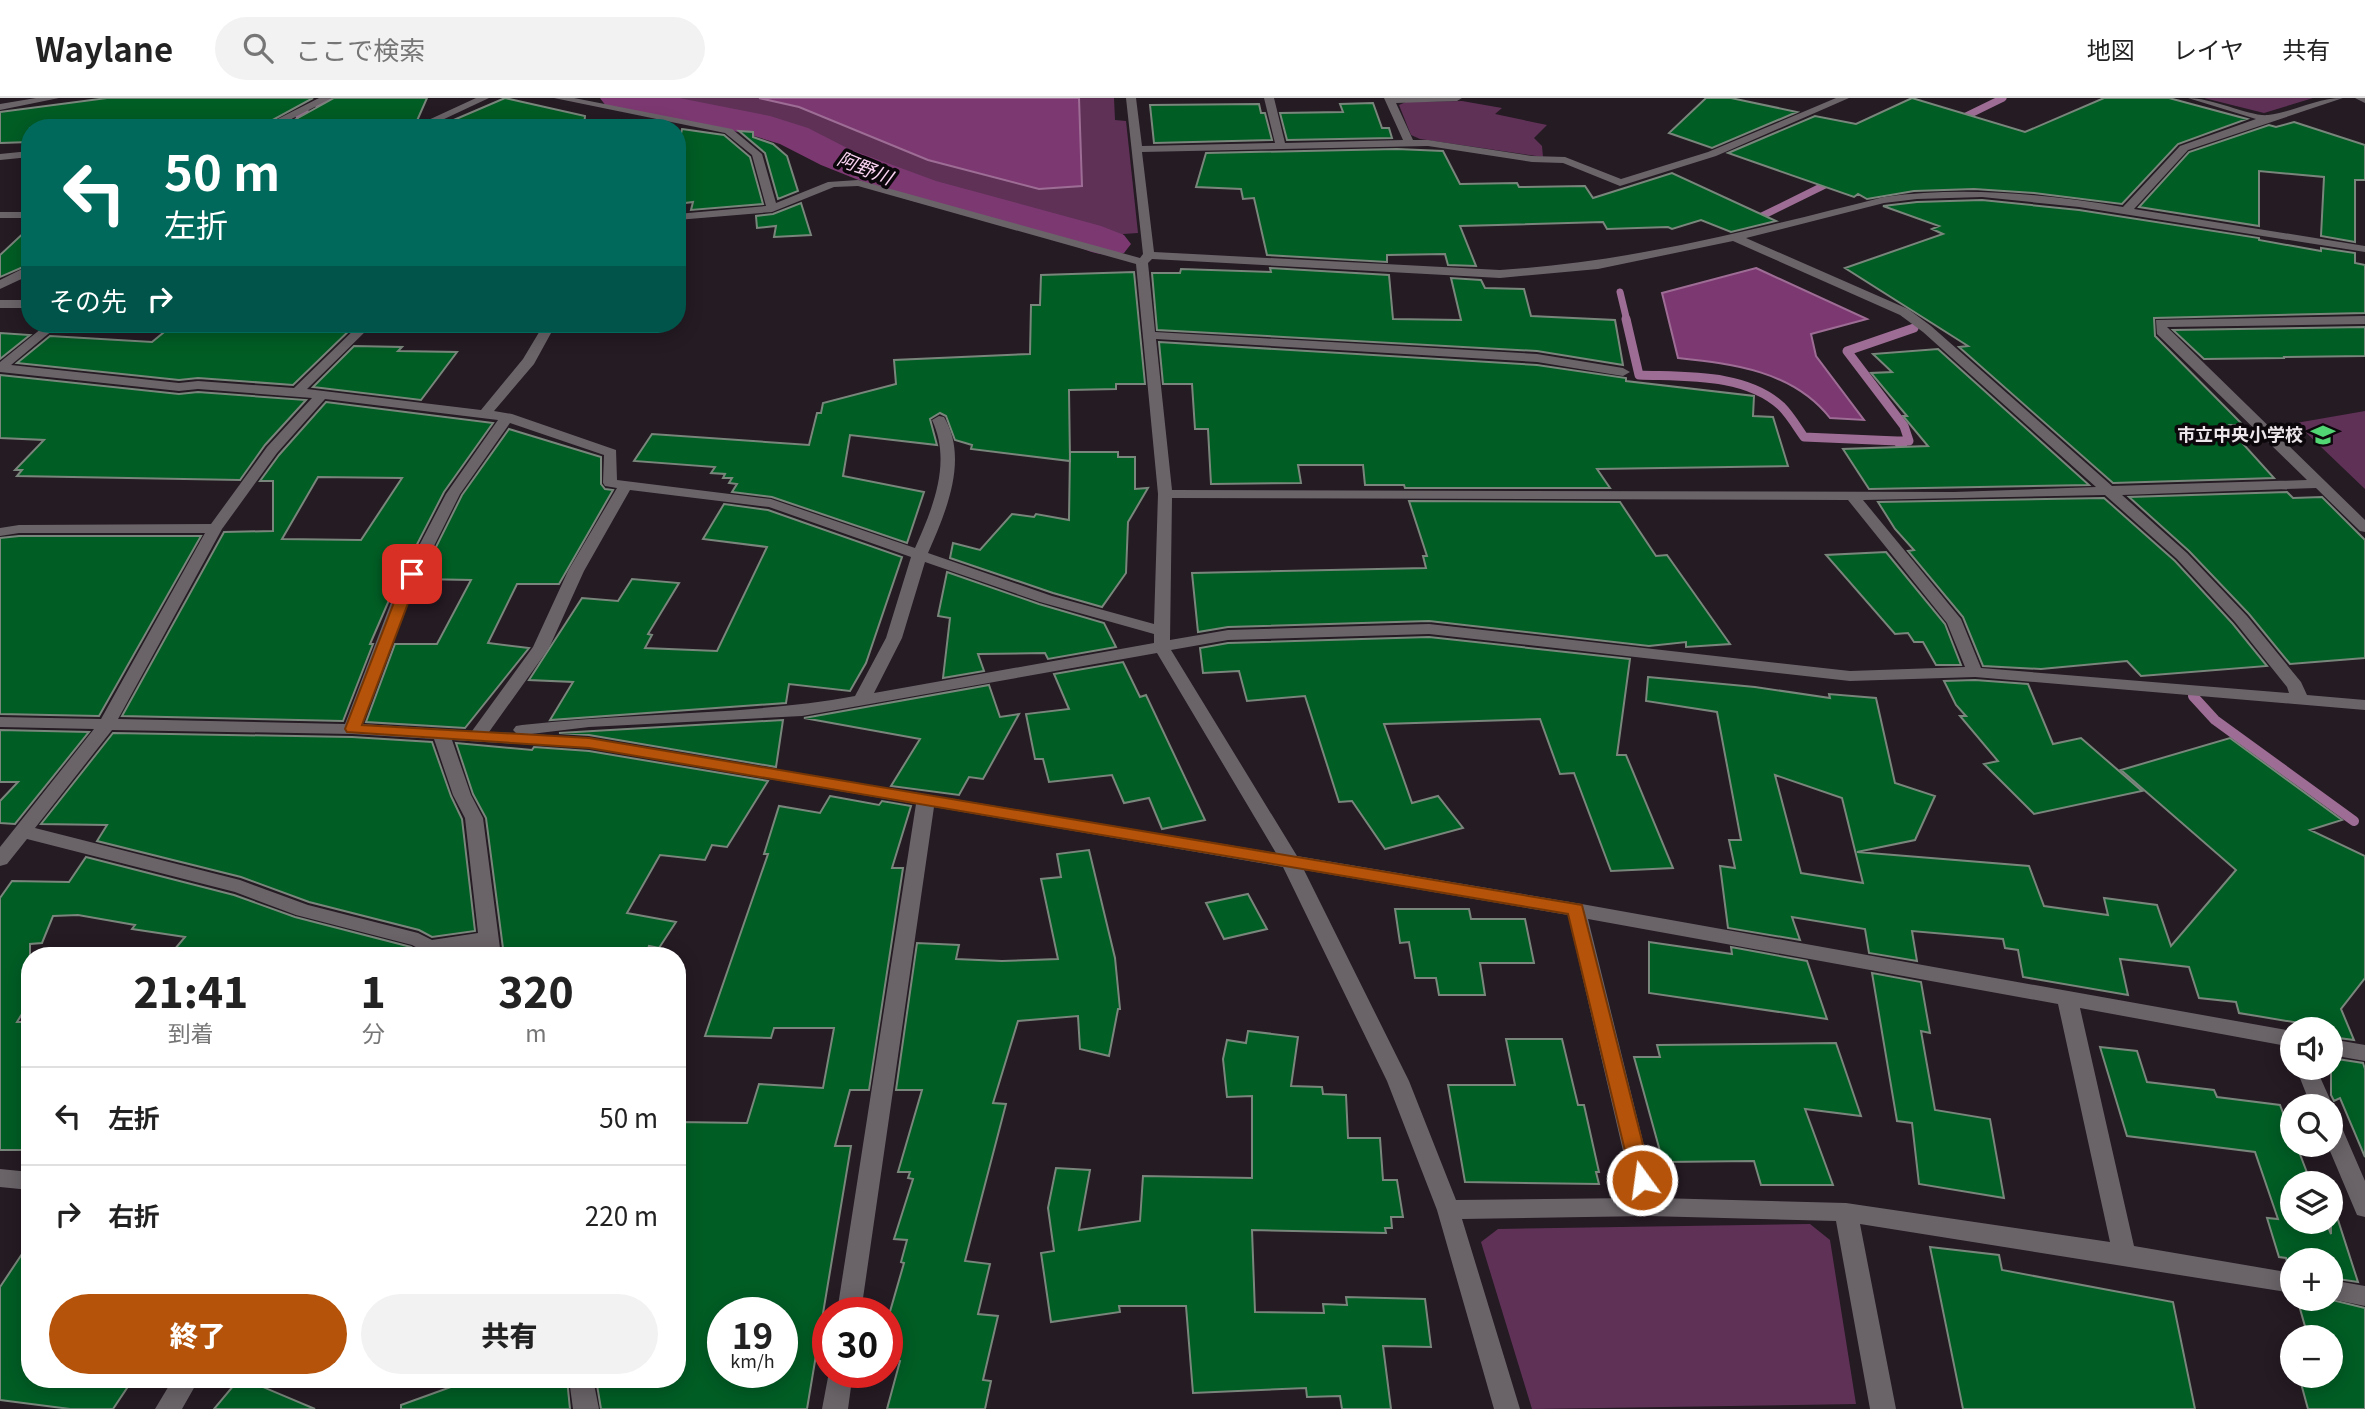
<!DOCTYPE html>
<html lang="ja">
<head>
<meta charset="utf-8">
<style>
	:root { --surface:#fff; --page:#f2f2f2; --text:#222; --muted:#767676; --line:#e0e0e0; --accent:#b45309 }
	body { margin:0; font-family:Georgia,"Noto Sans JP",serif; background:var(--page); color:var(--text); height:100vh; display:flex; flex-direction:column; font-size:26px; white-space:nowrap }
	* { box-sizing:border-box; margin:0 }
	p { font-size:23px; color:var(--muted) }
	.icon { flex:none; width:38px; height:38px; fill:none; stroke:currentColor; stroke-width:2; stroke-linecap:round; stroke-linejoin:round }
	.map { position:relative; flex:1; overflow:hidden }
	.side { position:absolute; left:21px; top:849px; width:665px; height:441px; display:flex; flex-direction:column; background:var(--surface); border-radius:28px; box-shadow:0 4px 18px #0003 }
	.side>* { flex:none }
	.guide { position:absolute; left:21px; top:21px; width:665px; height:214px; border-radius:28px; box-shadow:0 4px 18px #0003; background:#00695c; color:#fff; overflow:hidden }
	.tools { position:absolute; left:2280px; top:919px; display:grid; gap:14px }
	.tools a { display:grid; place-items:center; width:63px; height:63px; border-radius:50%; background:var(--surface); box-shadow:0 4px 18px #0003; font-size:35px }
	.speed { position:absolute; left:707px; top:1199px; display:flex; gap:14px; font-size:35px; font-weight:700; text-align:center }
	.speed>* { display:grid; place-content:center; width:91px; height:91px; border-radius:50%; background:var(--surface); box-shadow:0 4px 18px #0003; line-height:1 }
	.speed small { font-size:18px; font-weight:400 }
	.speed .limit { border:10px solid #d22; background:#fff; color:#111 }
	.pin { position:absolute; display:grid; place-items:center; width:60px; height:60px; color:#fff; margin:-30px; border-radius:14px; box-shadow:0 4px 10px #0006 }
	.me { position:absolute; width:77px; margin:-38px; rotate:346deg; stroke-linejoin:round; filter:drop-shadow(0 0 5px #0008) }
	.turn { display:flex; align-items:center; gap:24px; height:147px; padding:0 28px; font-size:32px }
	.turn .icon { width:91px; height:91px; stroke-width:2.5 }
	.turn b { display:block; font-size:49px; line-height:60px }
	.then { display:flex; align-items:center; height:66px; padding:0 28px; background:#0003; gap:14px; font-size:26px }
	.eta { display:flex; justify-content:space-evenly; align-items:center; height:119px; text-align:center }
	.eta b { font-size:42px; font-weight:800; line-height:49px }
	.button { display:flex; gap:14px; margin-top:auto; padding:14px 28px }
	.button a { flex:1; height:80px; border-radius:42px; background:var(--accent); color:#fff; font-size:28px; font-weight:800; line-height:80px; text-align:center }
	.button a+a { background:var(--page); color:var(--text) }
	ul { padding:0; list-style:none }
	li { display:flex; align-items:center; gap:21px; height:98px; padding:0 28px; border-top:2px solid var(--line) }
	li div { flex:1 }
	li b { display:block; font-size:26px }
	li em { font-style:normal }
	header { display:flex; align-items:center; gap:42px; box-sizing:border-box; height:98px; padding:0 35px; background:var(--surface); border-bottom:2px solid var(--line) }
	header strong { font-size:33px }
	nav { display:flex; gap:38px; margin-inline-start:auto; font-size:24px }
	.search { width:490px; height:63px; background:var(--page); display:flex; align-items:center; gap:18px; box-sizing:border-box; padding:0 24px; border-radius:38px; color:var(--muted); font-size:26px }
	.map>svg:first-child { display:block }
	.green { fill:#5f3157 }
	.water { fill:#7c3971; stroke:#9e6d95; stroke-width:2 }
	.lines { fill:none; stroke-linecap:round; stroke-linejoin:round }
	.stream-far2 { stroke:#9e6d95; stroke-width:7 }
	.stream-far1 { stroke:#9e6d95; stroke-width:9 }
	.stream { stroke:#9e6d95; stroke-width:10 }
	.river { fill:#7c3971; fill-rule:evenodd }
	.building { fill:#005d24; stroke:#79867b; stroke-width:2; fill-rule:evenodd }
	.minor { fill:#6a6469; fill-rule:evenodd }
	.route { fill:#b45309; stroke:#753606; stroke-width:2 }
	.labels { text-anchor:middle; stroke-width:7; stroke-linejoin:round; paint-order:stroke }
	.far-poi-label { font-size:18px; font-weight:bold; fill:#ece5ea; stroke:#0c070b; text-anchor:end }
	.far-water-label { font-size:19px; font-style:italic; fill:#fbd3f2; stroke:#0c070b }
</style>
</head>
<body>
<header>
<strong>Waylane</strong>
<div class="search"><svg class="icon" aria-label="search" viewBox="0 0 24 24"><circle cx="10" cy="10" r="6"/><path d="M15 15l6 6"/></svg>ここで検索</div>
<nav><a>地図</a><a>レイヤ</a><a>共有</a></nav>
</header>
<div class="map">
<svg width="2365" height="1311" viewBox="0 0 2365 1311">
	<rect width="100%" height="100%" fill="#251b23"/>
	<path class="green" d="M647 0H1114L1115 22 1126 23 1138 135 1123 136V140L919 87 785 29 751 19Z
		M2204 0H2313L2264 15Z
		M1462 3 1502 10 1495 16 1547 27 1534 40 1542 48 1543 59 1420 41 1411 37 1399 7 1406 4Z
		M2365 313V391L2296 325Z
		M1810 1126 1830 1142 1856 1306 1532 1311 1481 1144 1498 1131Z"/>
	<path class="water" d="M759 0H1079L1082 88 1039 91 928 62 799 9Z
		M1756 170 1867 221 1811 236 1816 258 1864 322 1830 320C1793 273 1734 266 1678 260L1662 195Z"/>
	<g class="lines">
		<path class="stream-far2" d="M319 8 335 0
			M299 18 306 15
			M1958 22 2003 0
			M281 27 289 23
			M1762 118 1833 83
			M1620 194 1627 223"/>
		<path class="stream-far1" d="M1626 221 1639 277C1685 279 1745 275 1781 308 1790 317 1797 329 1804 339L1897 343 1910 358
			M1897 343H1909L1904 328 1847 253 1914 230"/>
		<path class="stream" d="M2193 598 2215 622 2354 723"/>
		<path class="river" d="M600 0H679L770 18 808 30 849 51 936 83 1101 128 1124 137 1131 146 1124 155C1104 160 1090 154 1071 146L906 101 821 67 780 46 748 36 619 11 606 8Z"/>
	</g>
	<path class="building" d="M107 0H313L258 30H30V44L0 45V14Z
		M334 0H427L416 25 409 30H280Z
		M505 0 585 18 584 28 435 30Z
		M1706 0H1731L1797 14 1712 50 1669 35Z
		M1912 0 2025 34 2104 0H2169L2247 21 2178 46 2122 106 2034 95 1974 91 1914 93 1867 101 1858 96 1854 99 1728 55 1815 18 1856 26Z
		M1373 5 1382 30H1389L1392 40 1287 42 1280 15 1343 14 1340 6Z
		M1259 6 1261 15H1265L1272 42 1154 45 1150 7Z
		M2294 24 2365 47V82H2355V144L2321 138 2324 79 2259 73V128L2139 109 2189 54 2269 27 2276 29Z
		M682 31 724 37 750 59 763 106 691 112 693 104 677 106V55Z
		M739 33 753 34V39L773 46 787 58 798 93 778 101 765 55Z
		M1397 51 1443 53 1460 86 1517 85 1519 89 1585 88 1593 100 1672 75 1776 123 1731 134 1701 122 1672 131 1668 129 1607 131 1603 124 1460 128 1476 168 1448 167 1445 156 1387 157V164L1267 157 1254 100 1243 101 1241 91 1196 89 1206 55Z
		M1982 102 2079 112 2259 140V142L2321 153V150L2355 155V165L2365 167V215L2154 220 2155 238 2243 327H2230L2240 337H2235L2274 380 2113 385 1959 249 1968 248 1845 170 1943 136 1932 131 1939 128 1883 108 1917 104Z
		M801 105 811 137 774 139 776 128 757 130 756 118 773 116Z
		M30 129V166L0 179V157Z
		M1270 170 1389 177 1393 221 1461 222 1451 180 1481 182 1485 190 1524 191 1531 218 1615 222 1623 267 1537 253 1157 232 1152 175H1180L1181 171 1271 174Z
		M1134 174 1145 286H1116V291L1069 292 1070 363 971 351 972 347 955 342 946 318 940 315 930 321 937 347 850 337 843 378 924 394 907 445 772 399 732 394 737 386 729 385 732 380H723L725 376 711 375 715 369 634 363 652 336 809 347 817 315H821L823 305 896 286 894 262 1030 256 1031 207H1040L1041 177Z
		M174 226H356L293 287 198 280 179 282 17 265 50 238 152 244Z
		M2365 229V258L2283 259 2285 260 2204 261 2173 232Z
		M0 235 30 237 0 261Z
		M1159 244 1537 267 1626 280V283L1754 298 1753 318 1773 319 1788 368 1597 371 1610 390H1405L1404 387H1365L1363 367H1298L1301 385 1211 386 1208 331H1195L1192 286H1163Z
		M354 248 402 249 398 253 457 254 421 302 313 289Z
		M1938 251 2089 387 1869 391 1843 351 1928 348 1903 318H1907L1871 275 1892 274 1873 256Z
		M0 277 179 296 198 294 306 302 265 347 240 382 17 378 22 372H15L44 342 0 340Z
		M326 304 493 325 444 394 393 493 370 546H373L343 623 122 618 224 434 273 433V383H260L279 357ZM318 379 402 380 361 442 282 441Z
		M509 331 601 359V386L605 391 613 392 559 486H517L488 545 529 550 465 630 366 624 395 546H437L471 482 420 481 462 397Z
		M1070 354H1118V359H1135V391L1148 390 1128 424 1126 475 1102 509 1053 495 950 460 953 445 980 452 1012 416 1034 419 1036 416 1069 422Z
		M2287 394 2293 400 2322 399 2365 442V560L2290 566 2249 516 2189 453 2129 399Z
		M2104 400 2175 463 2233 526 2267 568 2141 578 2127 563 2041 571 1983 568 1963 519 1908 453 1914 452 1895 431 1878 404Z
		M1409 403 1620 404 1656 458 1667 457 1730 546 1686 549V544L1649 548 1429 523 1228 529 1198 534 1192 475 1426 470 1423 458H1427Z
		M724 406 768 412 902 459 866 565 850 593 789 586 786 605 550 622 573 584 529 582 582 500 618 503 632 481 679 485 648 536 652 537 645 550 717 553 767 449 703 441Z
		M19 438H201L99 618 0 616V440Z
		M1886 454 1945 526 1961 567H1936L1923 544H1914L1908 535 1895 536 1826 457Z
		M947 474 1039 506 1104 525 1116 549 1048 561 1045 555 978 556 984 573 943 580 950 520 938 518Z
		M1429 539 1630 561 1617 657H1626L1673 770 1611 773 1574 675 1560 676 1540 621 1384 626 1412 705 1438 698 1463 730 1385 751 1352 703 1339 704 1305 598 1247 603 1239 573 1203 575 1200 550 1228 545Z
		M1123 564 1140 599 1146 597 1205 722 1162 731 1149 700 1124 705 1112 677 1049 684 1043 661H1035L1026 616 1069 611 1054 576Z
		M1648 579 1755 589 1830 600 1829 596 1876 600 1895 685 1935 698 1915 742 1857 754 2029 768 2044 808 2108 817 2104 800 2157 807 2171 848 2236 772 2121 672 2230 640 2342 722 2310 732 2365 758V880L2341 911 2354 942 2331 939V931H2313L2311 927 2239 915 2236 904 2199 900 2189 869 2120 861 2128 897 2023 879 2018 852 2005 850 2003 841 1912 833 1917 863 1869 855 1865 831 1792 819 1800 842 1728 830 1720 768 1735 770 1729 742H1741L1717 614 1646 603ZM1775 677 1842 700 1863 785 1801 775Z
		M1975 582 2028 586 2053 646 2081 640 2142 693 2034 716 1984 666 1998 663 1960 618H1966L1956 607 1944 583Z
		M989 587 1000 619 1019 616 983 681 969 679 959 697 891 688 920 641 804 620Z
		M783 622 776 669 589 637 559 635Z
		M0 632 89 634 15 726 0 725V703L18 684H0Z
		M113 635 352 639 432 644 451 698 462 721 475 833 432 839 419 832 309 804 241 779 97 743 107 727 41 726Z
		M456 645 532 652 534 649 589 653 768 683 727 749 712 747 705 762 660 757 627 815 676 824 659 850 649 848 645 858H504L486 720 473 696Z
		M830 698 879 707 882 703 911 708 892 770H903L869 992H850L835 1048H851L807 1311H601L596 1281H677V1024L747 1025 759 986 823 990 834 930H774L771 940 705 938 768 756H764L779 708 820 715ZM723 1214H782V1274H723Z
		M1089 752 1115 860 1120 911H1118L1109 958 1080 951 1078 918 1018 923 993 1005 1006 1006 965 1163 990 1166 978 1216 998 1218 983 1282 991 1283 985 1311H887L900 1263 893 1262 899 1241 887 1240V1224L904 1165 901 1164 907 1142 894 1141 913 1081 908 1080 910 1074H898L922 992H896L917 845 959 847 956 861 1002 863 1058 861 1041 781 1061 779 1057 756Z
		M86 759 234 797 295 819 411 849 426 858H169L185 839 132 831 135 827 78 817 53 818 42 845 30 846V903L17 924H30V1052H0V800L12 783 69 784Z
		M1248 796 1267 831 1224 841 1206 805Z
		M1395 811H1469L1471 821H1525L1534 865H1480L1485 897H1439L1436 880H1415L1409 844 1400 845Z
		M1649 844 1732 856 1731 849 1807 863 1827 921 1649 895Z
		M1872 875 1921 884 1930 935 1921 933 1935 1012 1990 1021 2004 1100 1919 1086 1912 1025 1897 1023Z
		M1248 933 1298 939 1291 988 1322 989 1323 996 1346 997 1348 1040H1380L1383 1082H1397L1403 1119H1391L1392 1130H1385L1386 1135 1252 1132 1255 1214 1324 1215 1323 1206 1347 1207 1346 1199 1425 1201 1431 1249 1383 1248 1391 1311H1342L1340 1298 1307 1299 1306 1290 1193 1295 1186 1208H1119L1120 1214 1051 1224 1041 1155 1054 1153 1048 1110 1056 1070 1090 1072 1079 1132 1140 1123 1143 1078 1252 1080V998L1227 999 1223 961 1227 942 1246 945Z
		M1506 941H1562L1578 1007H1584L1599 1074H1596L1599 1086 1465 1084 1448 987H1515Z
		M1836 945 1861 1018 1805 1011 1833 1087H1761L1754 1063 1663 1064 1634 959H1660L1657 947Z
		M2100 949 2137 953 2147 984 2214 992 2217 999 2280 1007 2292 1039V1046H2296L2311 1085H2292V1124H2326L2331 1136V1120L2337 1119 2358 1184 2331 1180V1162H2292V1172H2289L2286 1160 2279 1159 2267 1120 2278 1121 2255 1054 2127 1038Z
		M2331 960 2363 965 2365 971V1059L2340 1000 2334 1003 2331 997Z
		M30 1144V1281H133L113 1311H70L0 1302V1189Z
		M1930 1149 1999 1157 2002 1172 2173 1204 2195 1311H1963Z
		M2297 1200H2324L2365 1210V1311H2308L2299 1278H2331V1239H2308Z
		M239 1281H244L315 1311H214Z
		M473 1281H567L570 1311H401V1307Z"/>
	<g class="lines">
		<path class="minor" d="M36 0H59L0 12V6Z
			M319 0H332L274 30H260Z
			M476 0H489L425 30H411Z
			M554 0H574L732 31 762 56 776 105 828 84 858 82 1140 160 1143 156 1126 0H1136L1142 48 1275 45 1264 0H1274L1285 45 1403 42 1384 0H1462L1457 3 1396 5 1413 42H1428L1532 58 1565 59 1621 81 1708 54 1836 0H1849L1716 58 1620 88 1563 65 1532 64 1428 48 1142 54 1154 154 1500 172C1632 164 1756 131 1884 99 1965 88 2043 96 2123 109L2180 48 2256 21 2188 0C2213 0 2251 19 2268 17 2294 14 2316 0 2343 0L2188 52 2134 111 2365 148V154L2079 109 1982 99 1917 101 1884 105 1746 140 1908 211 1931 228 2112 388 2307 382 2157 236 2156 222 2365 218V226L2167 229 2365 422V434L2360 433 2316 390 2122 397 2187 455 2247 518 2301 584 2307 597 2365 602V612L1975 579 1850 583 1429 536 1228 542 1171 552 1297 758 1576 805 2292 933V949L2080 910 2134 1148 2292 1175V1195L1860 1126 1896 1311H1870L1836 1123 1648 1118 1462 1121 1520 1311H1494L1437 1112 1387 983 1283 769 934 709 861 1214H837L916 706 589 650 452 642 471 697 483 720 501 858H481L480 849 429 856 412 847 296 817 235 794 27 741 7 766 0 768V749L94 631 0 629V619L101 621 205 435H19L0 438V430L19 427 211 426 267 349 312 300 198 291 179 293 0 274V264L47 226H60L11 267 179 285 198 283 294 290 360 226H373L307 291 481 312 523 261 544 226H556L534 266 494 313 512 316 616 352 617 382 771 401 915 450C933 410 952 364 932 322L939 318 944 319C969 361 946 414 928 455L1052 498 1154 526 1158 396 1136 166 858 88 834 89 772 114 677 122V116L766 108 752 57 725 35ZM1733 143 1900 217 1923 234 2096 389 1954 394 1172 392 1156 241 1537 264 1623 278 1630 274 1623 270 1537 256 1155 234 1148 165 1152 161 1500 180 1598 171ZM325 301 498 322 446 396 395 494 345 626 118 621 222 431 277 355ZM510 325 604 357 603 385 605 388 617 390 568 473 533 549 472 633 362 626 411 494 460 396ZM630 392 769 409 911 459 886 540 855 598C746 618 633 614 522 627L516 628 513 632 516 635 489 634 549 550 584 473ZM2105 397 2177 461 2235 524 2287 589 2289 595 1981 570 1961 521 1863 402ZM1172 400 1848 402 1947 525 1965 569 1850 573 1429 526 1228 532 1170 542ZM925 464 1040 504 1154 536V545L874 595 902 540ZM1157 555 1276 755 589 640 531 636 589 629 802 618ZM112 632 352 636 434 641 453 697 465 720 478 835 432 842 418 835 308 807 240 782 35 730ZM1304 772 1568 817 1634 1100 1456 1102 1409 983ZM1588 821 2058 906 2110 1144 1846 1105 1657 1100Z
			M2355 0H2365V5Z
			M30 53V59L0 62V56Z
			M0 114H30V120H0Z
			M26 169H30V177L0 191V182Z
			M0 202H30V210H0Z
			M2331 941 2365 947V963L2331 957Z
			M2296 970H2316L2333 1008 2331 1011V1008H2311Z
			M2331 1020 2339 1023 2365 1083V1119L2357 1117 2327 1046H2331Z
			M0 1071 30 1074V1092L0 1089Z
			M2331 1182 2365 1188V1208L2326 1200H2331Z
			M829 1274H853L848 1311H822Z
			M173 1281H199L182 1311H155Z
			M569 1281H593L599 1311H573Z"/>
	</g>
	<path class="route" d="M412 471 419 476 362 627 589 640 1582 807 1652 1082 1649 1088 1642 1091 1635 1088 1632 1082 1568 816 589 650 347 634 345 631 405 476Z"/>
	<defs>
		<g id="school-bare" transform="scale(1.89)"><path d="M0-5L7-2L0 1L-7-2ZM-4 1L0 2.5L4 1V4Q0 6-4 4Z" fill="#52d673" stroke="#0c070b" stroke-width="2.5" paint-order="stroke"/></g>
	</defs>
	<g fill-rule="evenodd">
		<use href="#school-bare" x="2323" y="337"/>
	</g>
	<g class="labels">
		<g class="far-poi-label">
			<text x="2303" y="343">市立中央小学校</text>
		</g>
		<g class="far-water-label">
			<text transform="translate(865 70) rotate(22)" y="7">阿野川</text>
		</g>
	</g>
</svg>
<div class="tools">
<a><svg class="icon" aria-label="sound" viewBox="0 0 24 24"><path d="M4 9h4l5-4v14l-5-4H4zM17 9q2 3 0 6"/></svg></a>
<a><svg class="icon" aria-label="search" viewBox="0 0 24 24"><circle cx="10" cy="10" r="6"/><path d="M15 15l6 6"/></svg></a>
<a><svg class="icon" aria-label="layers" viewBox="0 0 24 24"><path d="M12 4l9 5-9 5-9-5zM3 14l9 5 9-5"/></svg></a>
<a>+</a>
<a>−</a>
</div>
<div class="speed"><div>19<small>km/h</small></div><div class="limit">30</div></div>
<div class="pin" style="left:412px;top:476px;background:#d93025"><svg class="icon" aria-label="arrive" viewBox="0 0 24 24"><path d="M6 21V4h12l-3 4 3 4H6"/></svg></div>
<svg class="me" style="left:1642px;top:1082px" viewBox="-20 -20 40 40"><circle r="17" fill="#b45309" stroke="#fff" stroke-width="3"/><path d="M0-11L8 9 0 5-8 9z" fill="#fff"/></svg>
<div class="guide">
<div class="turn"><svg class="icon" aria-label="left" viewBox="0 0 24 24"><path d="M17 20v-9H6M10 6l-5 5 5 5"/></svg><div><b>50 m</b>左折</div></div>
<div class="then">その先<svg class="icon" aria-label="right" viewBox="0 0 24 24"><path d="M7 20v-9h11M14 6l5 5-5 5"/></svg></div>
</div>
<section class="side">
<div class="eta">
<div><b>21:41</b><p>到着</p></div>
<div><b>1</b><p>分</p></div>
<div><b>320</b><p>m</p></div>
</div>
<ul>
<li><svg class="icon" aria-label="left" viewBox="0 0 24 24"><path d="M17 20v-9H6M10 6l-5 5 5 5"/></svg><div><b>左折</b></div><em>50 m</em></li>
<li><svg class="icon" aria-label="right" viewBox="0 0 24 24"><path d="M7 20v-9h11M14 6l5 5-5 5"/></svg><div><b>右折</b></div><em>220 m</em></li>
</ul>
<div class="button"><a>終了</a><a>共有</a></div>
</section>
</div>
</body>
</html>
